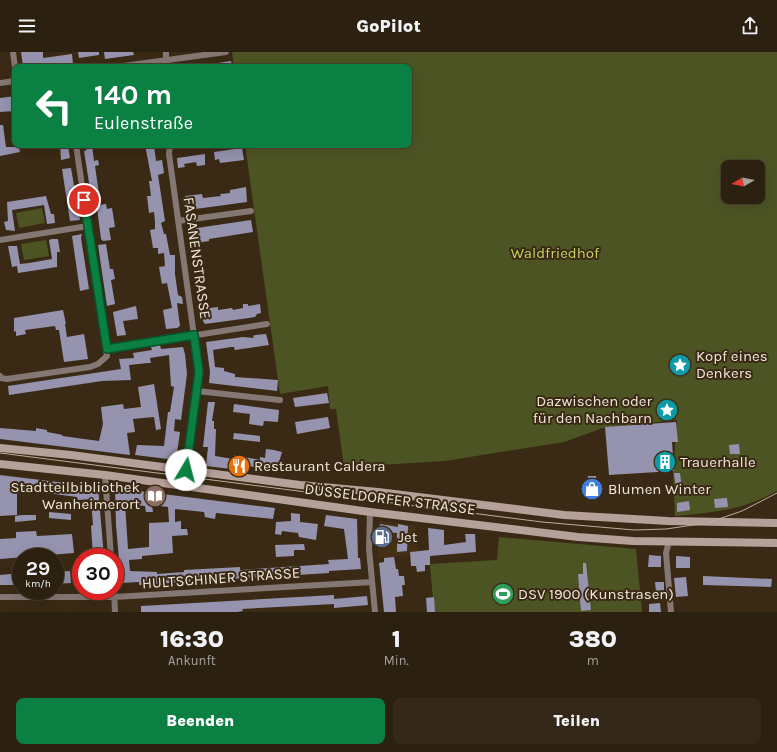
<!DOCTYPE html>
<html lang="de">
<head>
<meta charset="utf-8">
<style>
	:root { --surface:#2c2010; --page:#342819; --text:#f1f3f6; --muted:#a6a39f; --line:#483e30; --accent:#0b8043 }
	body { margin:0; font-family:Karla,sans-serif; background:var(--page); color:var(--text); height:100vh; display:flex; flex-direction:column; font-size:15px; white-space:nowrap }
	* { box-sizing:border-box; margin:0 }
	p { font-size:13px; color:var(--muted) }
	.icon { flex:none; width:22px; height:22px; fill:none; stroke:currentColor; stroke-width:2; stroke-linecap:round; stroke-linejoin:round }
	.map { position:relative; height:560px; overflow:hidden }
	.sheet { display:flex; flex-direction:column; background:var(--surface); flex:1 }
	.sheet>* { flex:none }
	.banner { position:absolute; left:12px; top:12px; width:400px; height:84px; border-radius:8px; box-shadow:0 4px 16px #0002,0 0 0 1px var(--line); background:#0b8043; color:#fff; overflow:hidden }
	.needle { width:26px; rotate:260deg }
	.buttons { position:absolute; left:721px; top:108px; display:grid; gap:8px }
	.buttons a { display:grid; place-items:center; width:44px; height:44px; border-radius:8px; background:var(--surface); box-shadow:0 4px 16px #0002,0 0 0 1px var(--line); font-size:20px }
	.speed { position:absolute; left:12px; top:496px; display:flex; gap:8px; font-size:20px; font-weight:700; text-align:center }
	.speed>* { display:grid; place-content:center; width:52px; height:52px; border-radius:50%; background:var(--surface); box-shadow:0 4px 16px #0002,0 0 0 1px var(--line); line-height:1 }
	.speed small { font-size:10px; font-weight:400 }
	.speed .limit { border:6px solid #d22; background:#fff; color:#111 }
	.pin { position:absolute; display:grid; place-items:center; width:34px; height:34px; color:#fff; margin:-17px; border:2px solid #fff; border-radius:50%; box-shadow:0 1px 4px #0007 }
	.me { position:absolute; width:44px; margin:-22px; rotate:8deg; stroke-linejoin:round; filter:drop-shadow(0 0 3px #0008) }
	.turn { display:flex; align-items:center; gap:14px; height:84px; padding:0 16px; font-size:18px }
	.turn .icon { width:52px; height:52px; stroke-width:2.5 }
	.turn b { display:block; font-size:28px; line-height:34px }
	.eta { display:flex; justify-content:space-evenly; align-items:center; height:68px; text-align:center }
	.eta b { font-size:24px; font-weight:800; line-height:28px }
	.cta { display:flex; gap:8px; margin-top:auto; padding:8px 16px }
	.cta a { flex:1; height:46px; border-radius:8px; background:var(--accent); color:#fff; font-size:16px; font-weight:800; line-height:46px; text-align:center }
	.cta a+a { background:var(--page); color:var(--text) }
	header { display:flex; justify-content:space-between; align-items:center; height:52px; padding:0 16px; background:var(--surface); font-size:18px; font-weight:800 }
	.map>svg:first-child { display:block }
	.built { fill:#453016 }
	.green { fill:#4d5423; fill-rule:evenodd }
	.building { fill:#9593ae; fill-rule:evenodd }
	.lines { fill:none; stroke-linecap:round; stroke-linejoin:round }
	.minor { stroke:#857773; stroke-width:6 }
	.secondary { stroke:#b6a09a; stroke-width:8 }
	.tram { stroke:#baae9f; stroke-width:1 }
	.route-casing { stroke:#07532c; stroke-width:10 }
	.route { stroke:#0b8043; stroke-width:7 }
	.labels { text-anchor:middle; stroke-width:4; stroke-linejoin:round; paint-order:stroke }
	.park-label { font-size:15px; fill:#c2d561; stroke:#3a2a15 }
	.street-label { font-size:15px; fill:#f1e6da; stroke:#3a2a15 }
	.poi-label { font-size:15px; fill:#f1e6da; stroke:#3a2a15; text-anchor:start }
</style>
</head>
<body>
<header><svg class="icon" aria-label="menu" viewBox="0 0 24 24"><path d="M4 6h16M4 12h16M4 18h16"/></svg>GoPilot<svg class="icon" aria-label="share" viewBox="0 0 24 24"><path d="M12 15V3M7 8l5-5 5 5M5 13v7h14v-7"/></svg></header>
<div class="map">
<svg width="777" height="560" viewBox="0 0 777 560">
	<rect width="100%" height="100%" fill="#3a2a15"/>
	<path class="built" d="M380 469 416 474 418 499 409 500V503L378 506 377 491Z"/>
	<path class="green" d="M232 0H777V439C741 459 715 460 675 464L673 421 677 368 603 376 564 390 445 409 344 415 336 357H330L328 334 280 342 245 93H409V15H234ZM728 115H758V145H728Z
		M42 156 45 171 19 176 16 161Z
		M46 188 49 204 24 208 21 192Z
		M499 485 636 497 642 560H434L430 512 497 508Z"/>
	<path class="building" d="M21 0H43V6L72 2 73 12 51 15H23Z
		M78 0H99V3L79 6Z
		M104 0H133L134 3 105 7Z
		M231 9 232 15H212V12Z
		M15 44V59L0 60V46Z
		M0 73H3L6 95H19L20 100 0 104Z
		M60 93H68L70 106 61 108Z
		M83 93H92L94 109 98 108 99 113 95 114 100 149 92 150 84 99 87 98Z
		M145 93H154L156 109 162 108 164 121 158 123 165 169 161 171 164 182H166L170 203H175V222L178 243 182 245 183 252 177 251 180 274 177 276 166 277 163 258 172 256 167 231 162 232 161 227 159 215 165 214 164 201 158 202V196H153L150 178 155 177V170L154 160 149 161 147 144H151L149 129H152Z
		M242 96 244 108 220 111 219 107 215 108 214 100Z
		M205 102V113L197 114 196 110 184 112 185 115 178 116 177 106Z
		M71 116 80 168 70 169 62 117Z
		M246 135 247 150 188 158 187 156 185 144 202 142 203 146 221 144 220 142 230 141V138Z
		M46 144 51 162H54L55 171 47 172 44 153 12 158 15 179 6 178 4 170 8 169 7 150Z
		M106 152 107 157 112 156 115 175 109 176 111 188 103 189 101 187 97 156 98 153Z
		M251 168 253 180 209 187V189L190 192V177Z
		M82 182 81 186 89 237 80 239 72 184Z
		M52 187H58L60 200H57V215L18 221 17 214 12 215 8 194H17L20 212 29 211 52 207 49 188Z
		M106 192 110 217H113L115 227 111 228 115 252 107 254 98 193Z
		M243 252H248V254L260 252 261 261 257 262 255 265 249 266 205 272 203 269 201 257 218 255V258L232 256 233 258 243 256Z
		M136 254 138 267 123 269 126 283 117 284 113 260Z
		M63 258 66 272H65L67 285 84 282 88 307 64 310 59 278H56L55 274 25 278 26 282 16 284V279L14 280V266Z
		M266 282 269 293 235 298 234 295H231L213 298 215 315 224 316V319L235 322V325L278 328 277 339 209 331 210 320 206 290 243 285 254 286 253 284 255 283Z
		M160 293 161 297 183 295 185 302 187 322 181 368 175 367 174 379 180 380 176 408 135 403 137 393 164 394 168 360H170L174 335 171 334 169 303 150 306 151 311H148L129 313 131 328 102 329 9 343 8 334 121 317 119 307 134 306 133 301 152 298 151 295Z
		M154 332 161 377 156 378 154 365 133 367 135 380 127 381 130 403 0 387V376L36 379V376L47 378V380L63 383 62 384 99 389 103 372 101 355 123 352 124 357 141 355 138 335Z
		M327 341 329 351 295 355 293 346Z
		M208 350H215L212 369H214V377H216L215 404 233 407 234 403 260 408V405L265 406 266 397 274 398 282 400 277 417 267 416V418L249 414 248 419 206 414 208 395H203Z
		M234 352 279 358 278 370 264 369 263 374 249 372 250 362 233 360Z
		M328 365 330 376 297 382 295 370Z
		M676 370 678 390H672L674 419 609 423 605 375Z
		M234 381 260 384V390L233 387Z
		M739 392 740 402H730L729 393Z
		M674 421H680L682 437H676Z
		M0 423 98 435 104 505H93L91 474 93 473 91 447 78 448 77 445 17 437V463L0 464Z
		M588 424H596V439L598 447H590Z
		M115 436 275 456 273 467 216 461 215 467 205 465 204 460 175 457V470L181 469V477H187L188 483 172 484 173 501 142 504V507L129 508 130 519 157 520V522L184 520V518L240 515V518L329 512 328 508 348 507 344 477 324 474 326 463 357 467 358 506H360L361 517 329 519V521L139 533V530L121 531 116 473ZM125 452 145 454 146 460H153L152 453 168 455 169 470 149 471V495L128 497Z
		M727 446 728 455 715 456 714 447Z
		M689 449 690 458 677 460V451Z
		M49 460 71 462V468L49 466Z
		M291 461 300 462V470L318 472 316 488 299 485 298 481 282 479 281 483 275 482 276 470 291 469Z
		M22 463H36V468L15 470V464Z
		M380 472 398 475V472L408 474 407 499 397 500V481L387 480 386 492 377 491Z
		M428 476 444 478V493L466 490 465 482H475L476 500 430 504V513H425V519L417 520 416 514H411L410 500 429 498Z
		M36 479 37 484 72 482 74 501 0 507V487L16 486V480Z
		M304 492 305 498H294V504L276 505 275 493Z
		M649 503 661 504V515H648Z
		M676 504 690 505V516H676Z
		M394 505 396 517H398L399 524H404L405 533H402L403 544 395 545 396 560H384L379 511 384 510V506Z
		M583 511H586L591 558 581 559 578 522H583Z
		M70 519 71 531 55 532V520Z
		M21 521V533H0V523Z
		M703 524 772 527 771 535 703 533Z
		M686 525 688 544 676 545 674 526Z
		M655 530H664V540L656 541Z
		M334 543V547L367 544 368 553 334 556V552L242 557 243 559 237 560H141V554Z
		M434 545 435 560H427L426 546Z
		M660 551 661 560H649V552Z"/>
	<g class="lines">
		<path class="minor" d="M13 0 15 15
			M116 15 226 0
			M166 15V0
			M0 31 15 29
			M170 93 169 102 199 320 186 418
			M170 94 195 93
			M178 169 251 159
			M0 188 88 174
			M107 297 267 272
			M0 324 1 326 7 327 90 315 98 312 107 304 76 93
			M197 339 280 348
			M105 423 111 505
			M370 460 369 497 375 560
			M669 489 666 501 671 560
			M114 539 115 560
			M0 545H114L372 530"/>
		<path class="secondary" d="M0 396 71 403 300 433 378 440 564 463 668 469 777 471
			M0 412 105 423 370 460 578 485 633 489 777 491"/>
		<path class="tram" d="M0 401 542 470 634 478 666 477 707 471 742 459 777 441"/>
	</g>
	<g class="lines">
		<g class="route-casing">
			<path id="route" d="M84 148 107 297 194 283 199 320 186 418"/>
		</g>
		<use href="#route" class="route"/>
	</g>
	<defs>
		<g id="sight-disc" transform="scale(1.15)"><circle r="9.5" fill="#0f9aa8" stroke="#3a2a15"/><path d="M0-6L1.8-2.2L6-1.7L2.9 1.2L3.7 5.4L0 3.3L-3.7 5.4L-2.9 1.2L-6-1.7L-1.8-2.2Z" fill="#fff"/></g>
		<g id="building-disc" transform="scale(1.15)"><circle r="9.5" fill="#0f9aa8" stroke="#3a2a15"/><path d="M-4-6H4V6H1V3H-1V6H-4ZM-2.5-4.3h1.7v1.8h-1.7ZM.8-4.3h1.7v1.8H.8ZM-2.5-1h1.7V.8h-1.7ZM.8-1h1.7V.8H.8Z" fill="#fff"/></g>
		<g id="restaurant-disc" transform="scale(1.15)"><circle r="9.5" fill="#e8710a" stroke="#3a2a15"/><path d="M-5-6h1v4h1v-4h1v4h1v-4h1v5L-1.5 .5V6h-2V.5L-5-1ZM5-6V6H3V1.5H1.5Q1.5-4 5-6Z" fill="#fff"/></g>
		<g id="shop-disc" transform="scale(1.15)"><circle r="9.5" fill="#3f7fe0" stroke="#3a2a15"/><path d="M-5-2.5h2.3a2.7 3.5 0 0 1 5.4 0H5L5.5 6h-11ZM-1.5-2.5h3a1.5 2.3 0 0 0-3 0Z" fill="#fff"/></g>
		<g id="library-disc" transform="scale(1.15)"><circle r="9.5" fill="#8d6e63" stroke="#3a2a15"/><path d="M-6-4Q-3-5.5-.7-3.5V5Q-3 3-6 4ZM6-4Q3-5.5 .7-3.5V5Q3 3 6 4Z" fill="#fff"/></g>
		<g id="fuel-disc" transform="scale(1.15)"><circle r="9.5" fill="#5c6f8a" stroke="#3a2a15"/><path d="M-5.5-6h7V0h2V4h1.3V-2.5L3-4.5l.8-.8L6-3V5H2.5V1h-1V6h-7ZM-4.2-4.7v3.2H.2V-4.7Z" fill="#fff"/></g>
		<g id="stadium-disc" transform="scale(1.15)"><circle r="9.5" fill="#2e9e5b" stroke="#3a2a15"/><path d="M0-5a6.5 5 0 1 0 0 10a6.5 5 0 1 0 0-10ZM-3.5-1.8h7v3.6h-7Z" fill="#fff"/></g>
	</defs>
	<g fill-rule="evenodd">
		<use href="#sight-disc" x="680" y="313"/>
		<use href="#sight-disc" x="667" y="358"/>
		<use href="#building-disc" x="665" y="410"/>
		<use href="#restaurant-disc" x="239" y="414"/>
		<use href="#shop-disc" x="592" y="437"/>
		<use href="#library-disc" x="155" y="444"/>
		<use href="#fuel-disc" x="382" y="485"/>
		<use href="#stadium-disc" x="503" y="542"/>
	</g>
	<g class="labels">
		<g class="park-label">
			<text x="555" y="206">Waldfriedhof</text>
		</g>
		<g class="street-label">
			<text transform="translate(197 206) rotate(82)" y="5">FASANENSTRASSE</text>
			<text transform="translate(390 447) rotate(7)" y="5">DÜSSELDORFER STRASSE</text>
			<text transform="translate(221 526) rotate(-4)" y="5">HULTSCHINER STRASSE</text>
		</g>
		<g class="poi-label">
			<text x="696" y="309">Kopf eines<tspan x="696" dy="17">Denkers</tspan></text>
			<text x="652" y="354" text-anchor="end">Dazwischen oder<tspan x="652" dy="17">für den Nachbarn</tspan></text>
			<text x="680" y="415">Trauerhalle</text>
			<text x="254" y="419">Restaurant Caldera</text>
			<text x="140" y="440" text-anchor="end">Stadtteilbibliothek<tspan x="140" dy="17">Wanheimerort</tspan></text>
			<text x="608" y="442">Blumen Winter</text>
			<text x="398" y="490">Jet</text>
			<text x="518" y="547">DSV 1900 (Kunstrasen)</text>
		</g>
	</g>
</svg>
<div class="buttons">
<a><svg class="needle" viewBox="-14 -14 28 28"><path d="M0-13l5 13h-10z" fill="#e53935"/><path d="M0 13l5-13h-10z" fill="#a6a39f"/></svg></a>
</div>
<div class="speed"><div>29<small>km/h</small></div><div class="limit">30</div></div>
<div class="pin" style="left:84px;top:148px;background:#d93025"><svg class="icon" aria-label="arrive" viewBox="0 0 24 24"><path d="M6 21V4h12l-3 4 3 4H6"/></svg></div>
<svg class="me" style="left:186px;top:418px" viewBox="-20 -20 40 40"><circle r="19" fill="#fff"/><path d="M0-13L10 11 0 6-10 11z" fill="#0b8043"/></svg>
<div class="banner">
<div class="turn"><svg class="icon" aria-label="left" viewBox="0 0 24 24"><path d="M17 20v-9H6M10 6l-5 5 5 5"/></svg><div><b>140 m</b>Eulenstraße</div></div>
</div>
</div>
<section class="sheet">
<div class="eta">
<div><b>16:30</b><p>Ankunft</p></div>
<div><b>1</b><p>Min.</p></div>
<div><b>380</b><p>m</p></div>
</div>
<div class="cta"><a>Beenden</a><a>Teilen</a></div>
</section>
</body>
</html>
